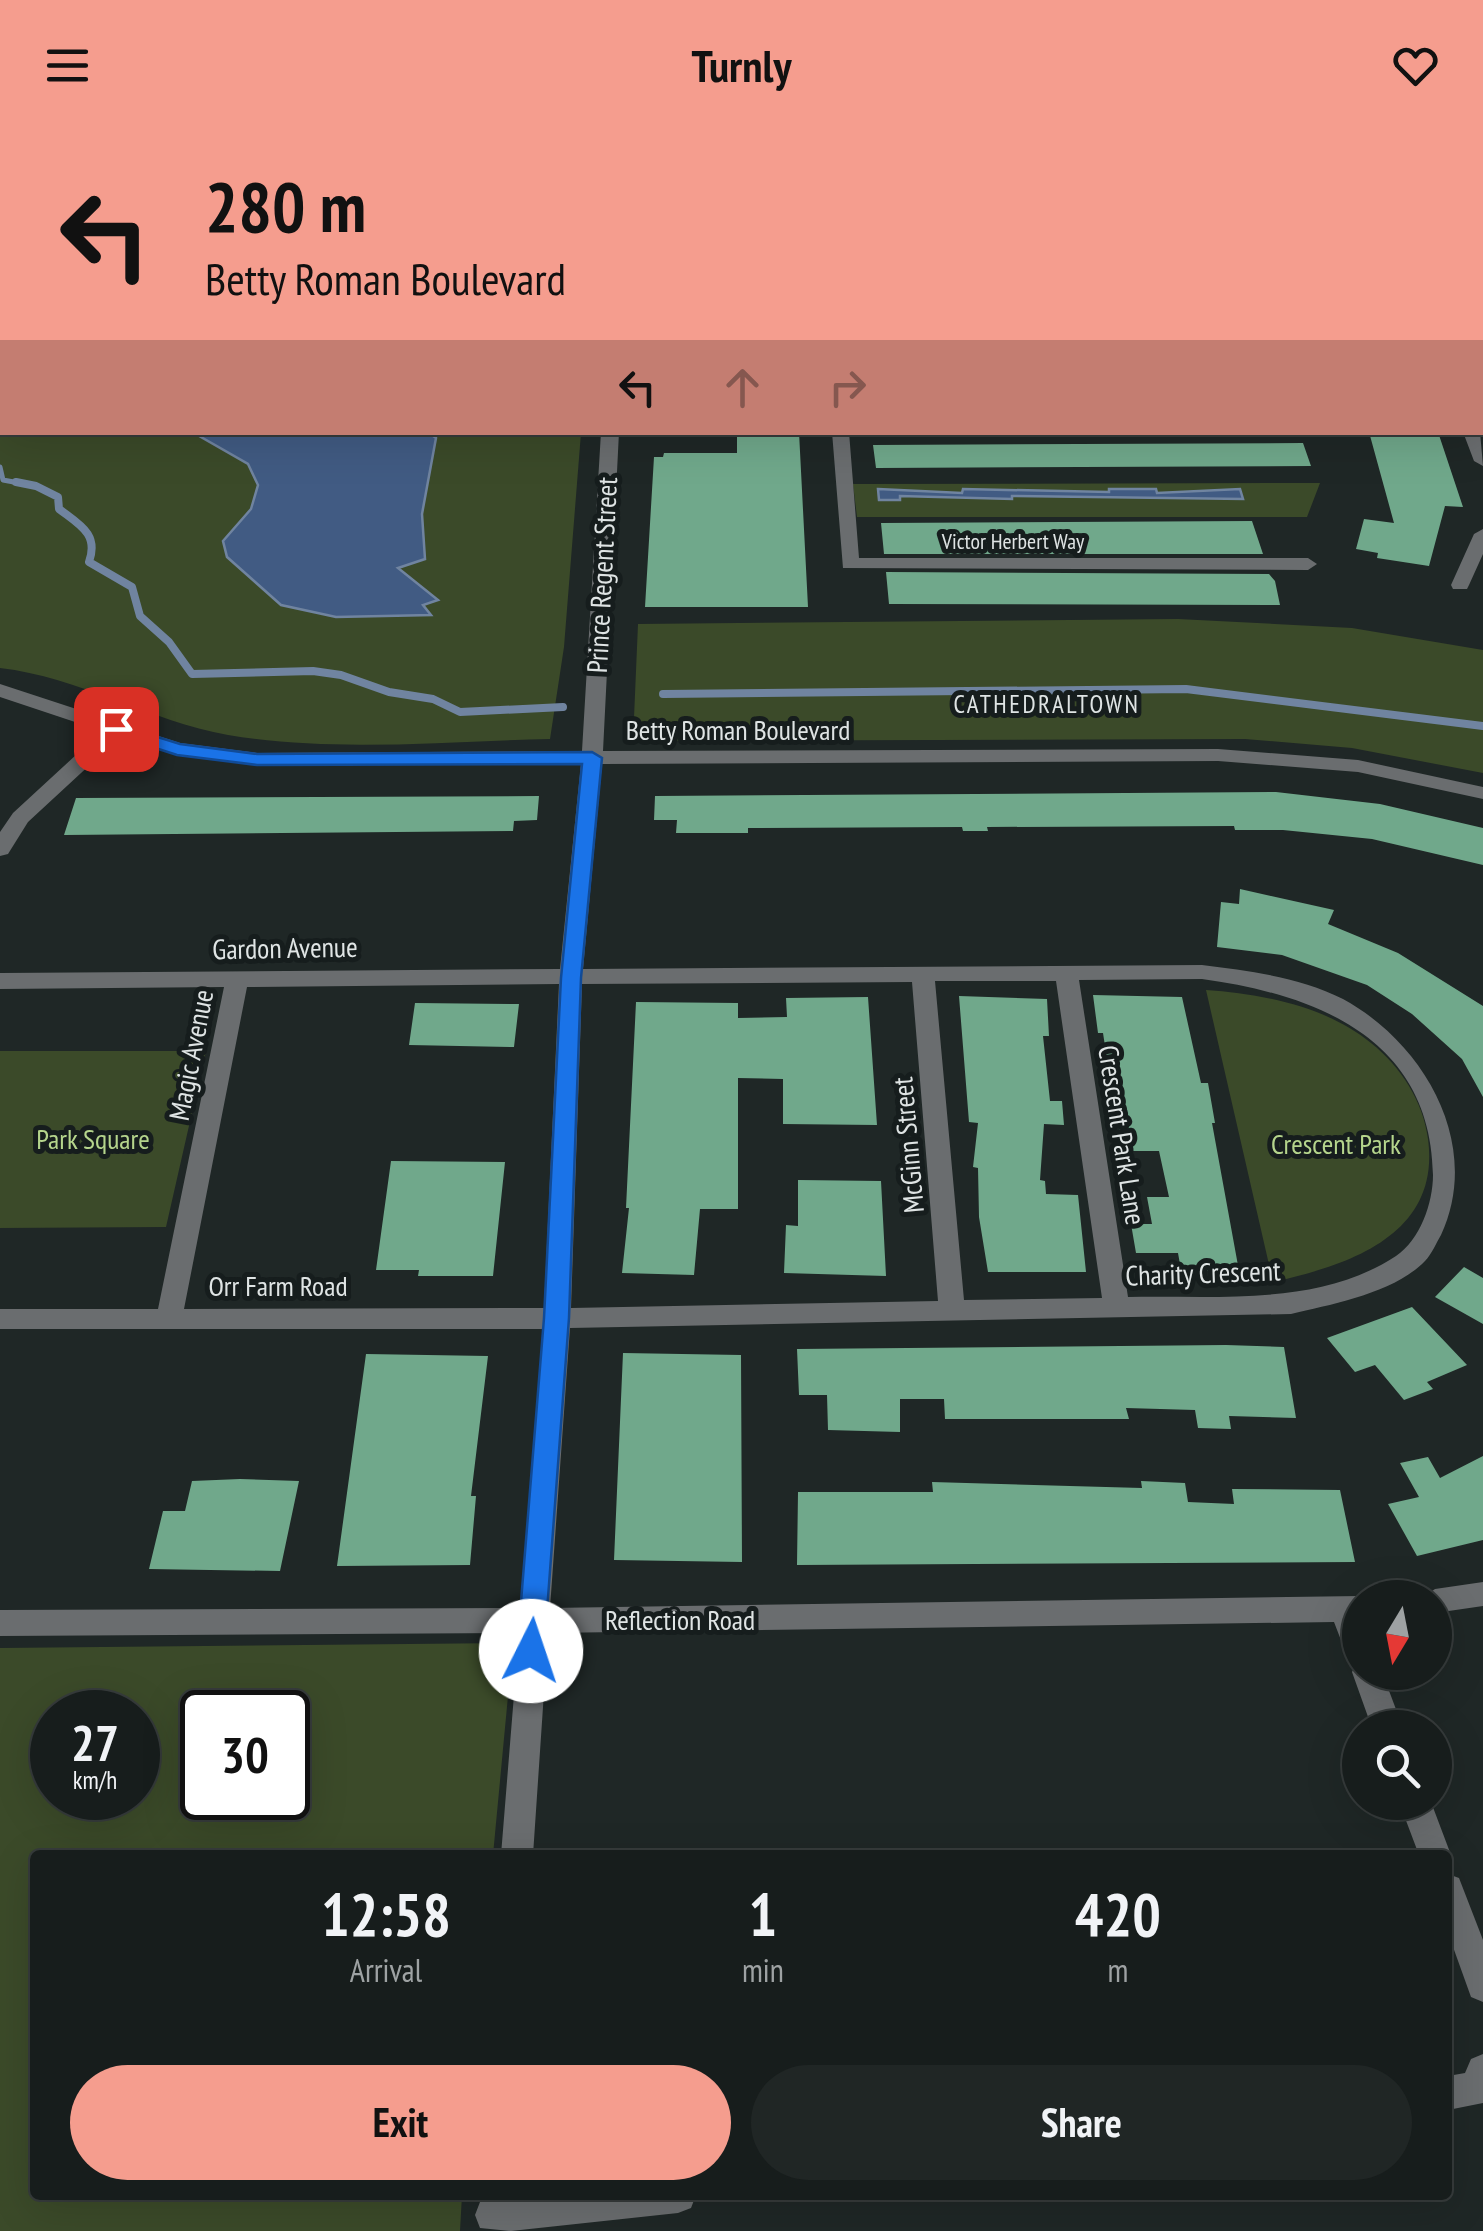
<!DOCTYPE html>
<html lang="en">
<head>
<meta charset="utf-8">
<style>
	:root { --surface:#171d1c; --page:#202625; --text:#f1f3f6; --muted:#9ea2a3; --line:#363b3b; --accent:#f59d8e }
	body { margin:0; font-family:"PT Sans Narrow",sans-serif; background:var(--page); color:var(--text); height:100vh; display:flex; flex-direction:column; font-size:38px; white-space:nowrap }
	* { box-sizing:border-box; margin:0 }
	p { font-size:32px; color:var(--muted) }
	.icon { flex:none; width:55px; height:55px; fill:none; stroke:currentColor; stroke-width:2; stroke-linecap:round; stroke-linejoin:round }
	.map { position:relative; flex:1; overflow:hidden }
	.sheet { position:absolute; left:30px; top:1720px; width:1422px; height:350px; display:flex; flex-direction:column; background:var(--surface); border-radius:10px; box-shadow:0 10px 40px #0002,0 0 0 2px var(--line) }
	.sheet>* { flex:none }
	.guide { position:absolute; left:0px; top:0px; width:1485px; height:305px; box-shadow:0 10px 40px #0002,0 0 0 2px var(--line); background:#f59d8e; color:#111; overflow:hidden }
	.needle { width:65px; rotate:190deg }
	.buttons { position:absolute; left:1342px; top:1450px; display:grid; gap:20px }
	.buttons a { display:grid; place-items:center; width:110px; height:110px; border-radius:50%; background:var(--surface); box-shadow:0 10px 40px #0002,0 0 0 2px var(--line); font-size:50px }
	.speed { position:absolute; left:30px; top:1560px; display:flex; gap:20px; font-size:50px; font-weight:700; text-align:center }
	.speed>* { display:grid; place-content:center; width:130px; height:130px; border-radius:50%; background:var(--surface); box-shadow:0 10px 40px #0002,0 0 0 2px var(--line); line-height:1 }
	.speed small { font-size:25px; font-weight:400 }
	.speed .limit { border:5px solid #111; border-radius:15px; background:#fff; color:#111 }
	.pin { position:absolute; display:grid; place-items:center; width:85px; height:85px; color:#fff; margin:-42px; border-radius:20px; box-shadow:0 5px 15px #0006 }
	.me { position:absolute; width:110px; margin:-55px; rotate:4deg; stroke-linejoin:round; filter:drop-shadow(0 0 8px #0008) }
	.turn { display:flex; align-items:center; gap:35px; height:210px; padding:0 40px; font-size:45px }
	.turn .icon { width:130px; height:130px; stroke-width:2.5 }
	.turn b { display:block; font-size:70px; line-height:85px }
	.lanes { display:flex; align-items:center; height:95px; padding:0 40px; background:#0003; justify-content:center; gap:50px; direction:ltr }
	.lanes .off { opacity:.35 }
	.eta { display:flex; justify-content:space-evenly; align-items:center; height:170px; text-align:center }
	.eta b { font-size:60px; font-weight:700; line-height:70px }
	.action { display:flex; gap:20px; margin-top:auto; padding:20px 40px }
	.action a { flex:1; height:115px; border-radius:60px; background:var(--accent); color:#111; font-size:40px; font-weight:700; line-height:115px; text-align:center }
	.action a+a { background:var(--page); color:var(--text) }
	header { display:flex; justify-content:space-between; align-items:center; height:130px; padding:0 40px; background:var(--accent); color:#111; font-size:45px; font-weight:700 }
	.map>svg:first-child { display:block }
	.green { fill:#3b4a29; fill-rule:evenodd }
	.water { fill:#415b83; stroke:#7084a0; stroke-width:2.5 }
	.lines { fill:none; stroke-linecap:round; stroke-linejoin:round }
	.stream-far1 { stroke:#7084a0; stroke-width:5 }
	.stream { stroke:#7084a0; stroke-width:8 }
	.building { fill:#70a88b }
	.minor { fill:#6a6d6f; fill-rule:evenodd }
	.route { fill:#1a73e8; stroke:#114b97; stroke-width:2.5 }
	.labels { text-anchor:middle; stroke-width:10; stroke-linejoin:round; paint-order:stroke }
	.far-street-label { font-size:22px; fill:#dfe4e4; stroke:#161d1d }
	.far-neighbourhood-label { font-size:25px; letter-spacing:2.5px; fill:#dfe4e4; stroke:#161d1d }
	.street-label { font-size:28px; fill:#dfe4e4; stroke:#161d1d }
	.park-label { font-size:28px; fill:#b5d58c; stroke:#161d1d }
</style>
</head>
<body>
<header><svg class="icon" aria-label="menu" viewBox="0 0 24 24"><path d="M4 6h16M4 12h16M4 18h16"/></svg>Turnly<svg class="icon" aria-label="heart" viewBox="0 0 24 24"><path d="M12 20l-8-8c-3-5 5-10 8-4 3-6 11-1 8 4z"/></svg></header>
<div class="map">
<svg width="1483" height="2101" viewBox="0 0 1483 2101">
	<rect width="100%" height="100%" fill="#1f2726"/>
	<path class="green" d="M0 217 2 302 581 303 564 517 550 609C444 611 333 623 228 605 150 591 79 547 0 538Z
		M1320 353 1307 387H857L853 354Z
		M1178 489 1352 498 1483 520V643L1352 618 1245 609 633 611 638 494Z
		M1206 860C1262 864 1326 876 1371 913 1401 937 1423 971 1428 1009 1441 1105 1349 1135 1273 1152Z
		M0 921H206L166 1097 0 1098Z
		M513 1513 493 1725H35V2065H462L460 2101H0V1518ZM138 1582V1668H52V1582ZM288 1582V1668H202V1582Z"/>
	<path class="water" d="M194 303H429L436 308 422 384 425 429 398 438 438 470 423 475 431 485 336 487 281 475 227 427 223 411 251 379 258 355 248 334Z
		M878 359 962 363 963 359 1109 362V359H1156L1157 363 1240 359 1243 369 1012 366V369L900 366V370H879Z"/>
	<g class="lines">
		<path class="stream-far1" d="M0 337 3 350 30 355"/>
		<path class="stream" d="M16 352 36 356 58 367 59 379C80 395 99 404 89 432L132 457 140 486 169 512 192 544 313 541 341 545 389 562 433 569 460 582 563 577
			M663 564 1186 559 1483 596"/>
	</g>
	<path class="building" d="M799 302 808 477H645L654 327H663L664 323H737V304Z
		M1369 302H1438L1463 377 1445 376 1429 436 1377 428 1378 423 1356 419 1364 389 1394 393Z
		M1303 313 1311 336 876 338 873 315Z
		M1252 391 1263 424H884L881 393Z
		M886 442 1269 444 1275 451 1280 475 889 474Z
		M1276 662 1380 674 1483 698V735L1372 709 1283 700H1235L1234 696 987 697 988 701H963L962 697 748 698V703H676L677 690H654L655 666Z
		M539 666 537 690 514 691 513 701 64 705 76 668Z
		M1240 759 1334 780 1328 794 1398 823 1483 876V967L1462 929 1412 884 1367 855 1282 825 1217 817 1221 772 1239 774Z
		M1093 865 1182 867 1201 953H1208L1215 993H1212L1239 1141 1181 1140 1178 1123H1136L1131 1094H1152L1147 1067H1169L1159 1021H1122L1112 929H1107L1103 903H1098Z
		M959 866 1047 869 1049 906H1043L1050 971H1062L1064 995 1044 994 1040 1050 1045 1051 1046 1064 1078 1065 1086 1142H988L979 1087 978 1038 973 1037 978 993 969 992Z
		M868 867 877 995 783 994V949L738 948V1079H700L694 1145 622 1143 629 1078H626L636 872 738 873V888L787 887 786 868Z
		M415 873 519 874 514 917 409 915Z
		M391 1031 505 1032 493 1146H418L419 1140H376Z
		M798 1050 881 1051 886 1146 784 1143 786 1095 798 1096Z
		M1464 1137 1483 1148V1194L1435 1167Z
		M1412 1177 1467 1235 1427 1252 1433 1259 1404 1270 1375 1235 1355 1242 1327 1208Z
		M1226 1215 1284 1217 1296 1288 1229 1286 1231 1299 1198 1298 1195 1280 1126 1278 1129 1289H945L944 1269H900V1302L828 1300 827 1265H799L797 1219Z
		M623 1223 741 1225 742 1432 614 1430Z
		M366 1224 488 1226 471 1366H476L470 1435 337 1436Z
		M1483 1326V1410L1417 1426 1388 1374 1419 1367 1400 1333 1428 1327 1440 1348Z
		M240 1349 299 1351 280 1441 149 1439 163 1381H185L192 1351Z
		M1141 1351 1185 1353 1188 1372 1234 1374 1232 1359 1340 1360 1355 1432 797 1435 798 1362H933L932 1352 1142 1358Z"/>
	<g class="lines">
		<path class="minor" d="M24 0H117L23 2Z
			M883 0H897L898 2H884Z
			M1168 0H1182L1183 2H1169Z
			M1235 0H1483V4L1237 2Z
			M1482 106H1483V116H1482Z
			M1482 235H1483V245H1482Z
			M601 302H619L603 621 1218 619 1358 630 1483 657V669L1358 642 1218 631 602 634 583 839 1202 835C1249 841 1300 847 1343 869 1424 913 1483 1014 1441 1105 1436 1113 1432 1124 1425 1131 1394 1163 1333 1174 1291 1184L570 1198 550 1478 1360 1466 1363 1468H1360V1542H1382L1403 1598H1372L1352 1542 1356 1534 1349 1531 1334 1492 548 1503 533 1725H501L519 1503 0 1506V1480L521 1478 543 1199H0V1179H158L224 857 0 859V843L560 839 581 634 257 635 177 625 120 607 28 692 8 724 0 726V702L13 683 102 601 0 567V554L180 613 257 623 582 621ZM1202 849C1318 865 1431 909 1433 1045 1433 1073 1420 1110 1396 1126 1318 1177 1218 1165 1128 1167L1079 850ZM935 851H1056L1102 1168 964 1170ZM912 852 938 1171 571 1178 582 854ZM559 854 544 1178 184 1179 247 857Z
			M832 302H849L859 428H1308L1317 434 1308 440 843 438Z
			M1463 302H1480L1483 336 1474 331Z
			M1483 399V424L1469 455 1467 459H1453L1451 455 1474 404Z
			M1483 1452V1476L1435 1483V1468H1422L1435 1459Z
			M1399 1672H1431L1451 1725 1448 1733V1725H1419Z
			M1448 1744 1459 1748 1483 1810V1872L1471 1867 1448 1803Z
			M1483 1924V1973L1448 1980V1946L1465 1943 1471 1929Z
			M512 2065H696L691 2078 678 2083 511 2101 480 2098 475 2085 480 2072Z"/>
	</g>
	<path class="route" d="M116 594 180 614 257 624 592 622 602 628 581 848 569 1188 544 1521 540 1529 531 1533 521 1529 517 1521 544 1188 561 848 582 634 257 635 177 625 109 603V595Z"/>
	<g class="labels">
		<g class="far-street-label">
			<text x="1013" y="419">Victor Herbert Way</text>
		</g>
		<g class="far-neighbourhood-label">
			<text x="1047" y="583">CATHEDRALTOWN</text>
		</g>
		<g class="street-label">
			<text transform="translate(602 445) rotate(-87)" y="10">Prince Regent Street</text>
			<text x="738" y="610">Betty Roman Boulevard</text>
			<text transform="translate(285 818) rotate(-1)" y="10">Gardon Avenue</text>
			<text transform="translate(191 925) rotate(-79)" y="10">Magic Avenue</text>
			<text transform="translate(1122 1005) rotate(81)" y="10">Crescent Park Lane</text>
			<text transform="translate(908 1015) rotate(-95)" y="10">McGinn Street</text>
			<text transform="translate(1203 1143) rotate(-2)" y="10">Charity Crescent</text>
			<text x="278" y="1166">Orr Farm Road</text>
			<text x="680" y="1500">Reflection Road</text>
		</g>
		<g class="park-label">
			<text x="93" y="1019">Park Square</text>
			<text x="1336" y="1024">Crescent Park</text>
		</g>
	</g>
</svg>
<div class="buttons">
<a><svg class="needle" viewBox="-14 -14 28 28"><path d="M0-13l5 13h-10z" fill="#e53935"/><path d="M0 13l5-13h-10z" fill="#9ea2a3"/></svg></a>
<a><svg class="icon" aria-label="search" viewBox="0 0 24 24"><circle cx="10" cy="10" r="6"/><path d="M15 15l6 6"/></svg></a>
</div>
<div class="speed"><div>27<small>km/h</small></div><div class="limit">30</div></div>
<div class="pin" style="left:116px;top:599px;background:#d93025"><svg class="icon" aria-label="arrive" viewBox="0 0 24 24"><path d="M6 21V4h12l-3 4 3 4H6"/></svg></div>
<svg class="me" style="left:531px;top:1521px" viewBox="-20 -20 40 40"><circle r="19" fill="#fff"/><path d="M0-13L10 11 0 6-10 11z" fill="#1a73e8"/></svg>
<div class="guide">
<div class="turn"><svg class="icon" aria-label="left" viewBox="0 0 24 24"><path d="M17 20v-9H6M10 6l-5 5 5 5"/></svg><div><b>280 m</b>Betty Roman Boulevard</div></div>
<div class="lanes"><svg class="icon" aria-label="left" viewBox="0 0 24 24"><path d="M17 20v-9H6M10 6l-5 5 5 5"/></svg><svg class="icon off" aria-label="ahead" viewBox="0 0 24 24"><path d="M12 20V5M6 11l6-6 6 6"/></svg><svg class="icon off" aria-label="right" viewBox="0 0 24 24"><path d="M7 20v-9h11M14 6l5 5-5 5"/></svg></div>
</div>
<section class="sheet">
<div class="eta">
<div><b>12:58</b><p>Arrival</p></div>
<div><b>1</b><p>min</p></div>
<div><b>420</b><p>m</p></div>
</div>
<div class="action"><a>Exit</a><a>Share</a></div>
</section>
</div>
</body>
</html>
